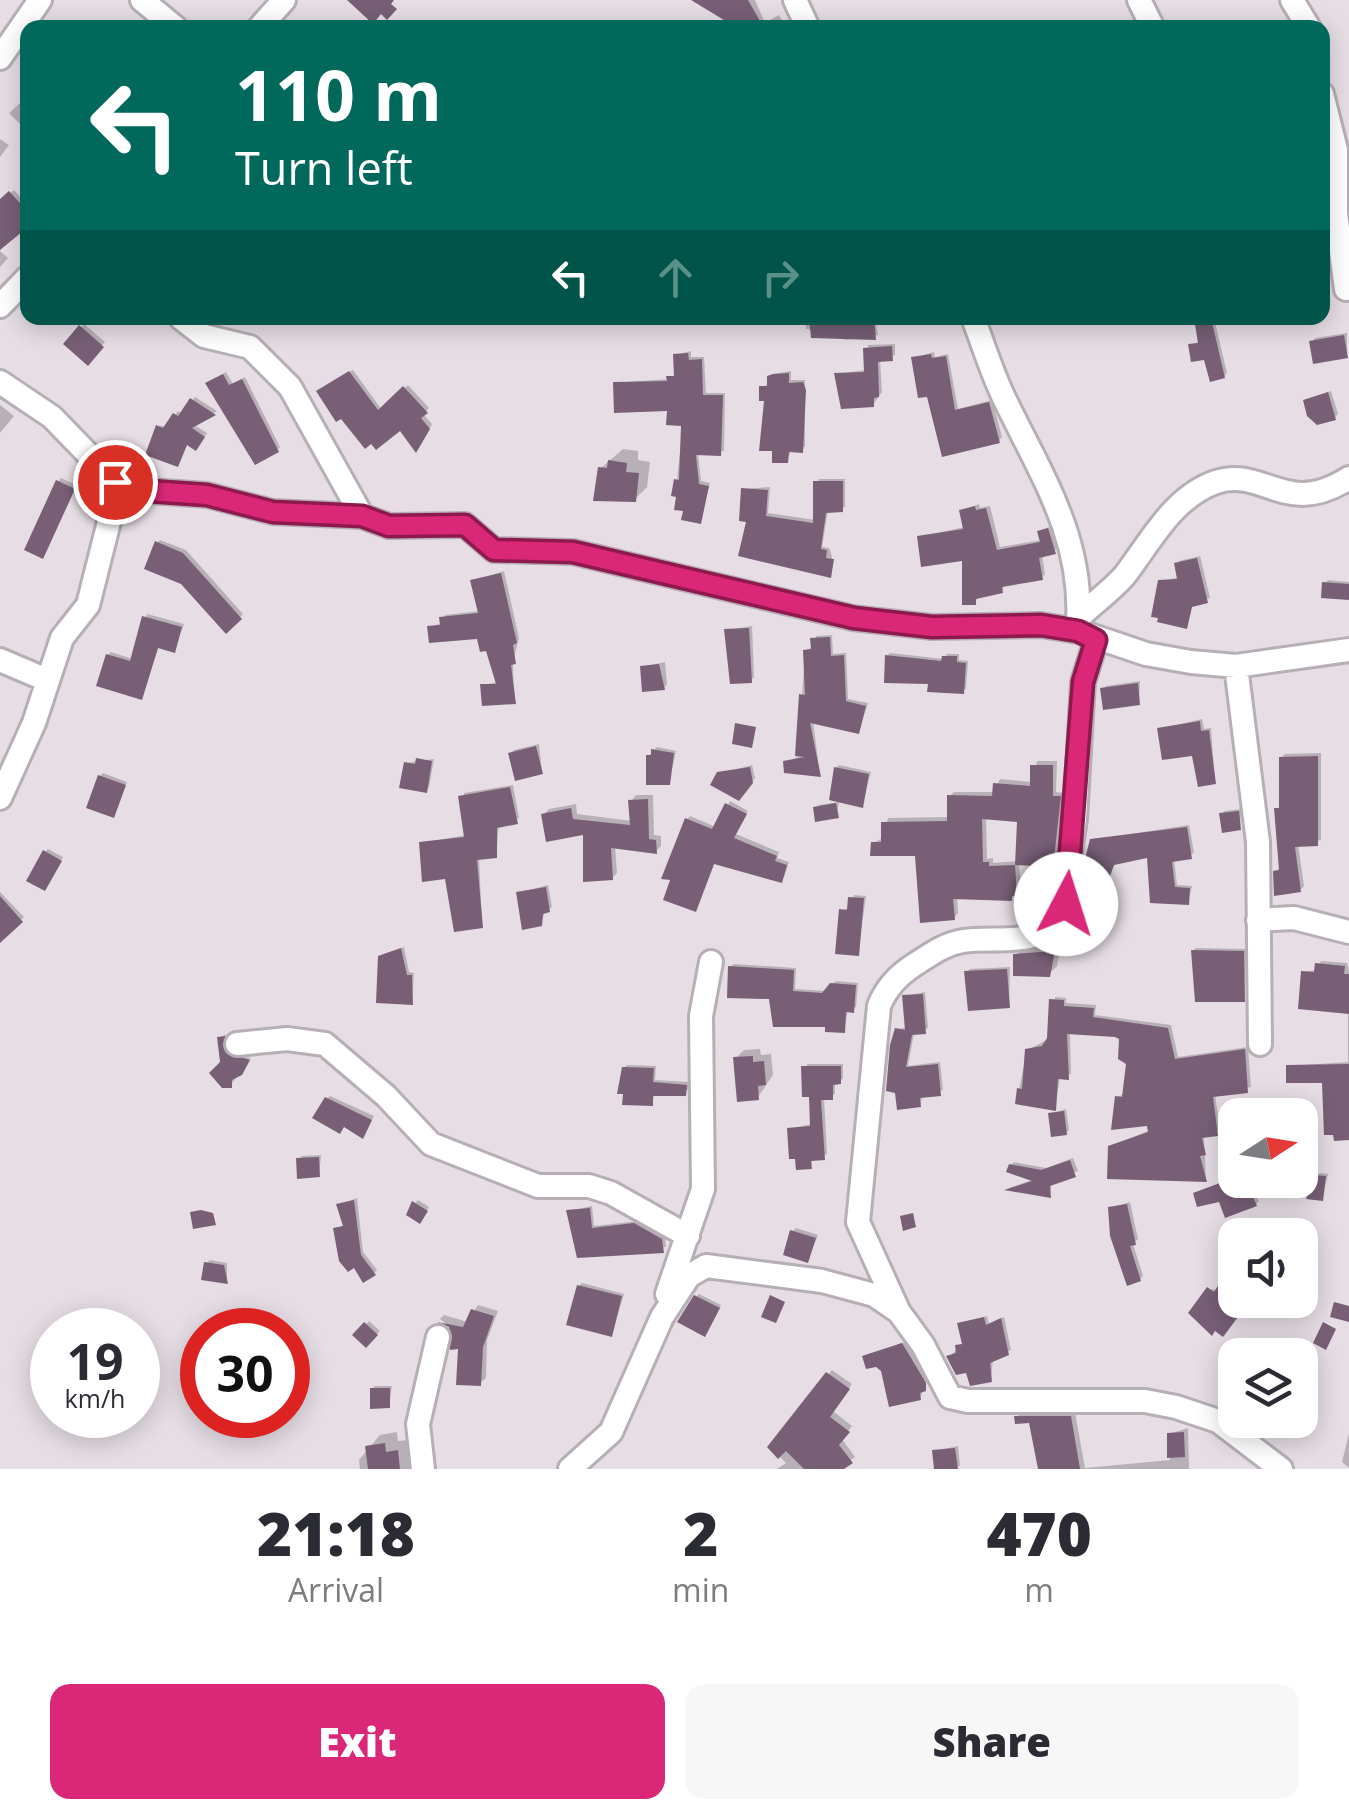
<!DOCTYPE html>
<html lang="en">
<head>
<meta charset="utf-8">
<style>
	:root { --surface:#fff; --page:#f7f7f7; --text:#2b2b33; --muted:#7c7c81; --accent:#db2777 }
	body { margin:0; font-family:"Open Sans",sans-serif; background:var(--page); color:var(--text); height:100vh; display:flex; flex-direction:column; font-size:38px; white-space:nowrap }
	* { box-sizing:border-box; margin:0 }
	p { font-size:32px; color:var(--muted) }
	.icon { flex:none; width:55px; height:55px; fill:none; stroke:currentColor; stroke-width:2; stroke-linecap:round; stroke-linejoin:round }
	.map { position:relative; height:1469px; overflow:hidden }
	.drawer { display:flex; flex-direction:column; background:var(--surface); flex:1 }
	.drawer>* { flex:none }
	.guide { position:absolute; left:20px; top:20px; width:1310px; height:305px; border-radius:20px; box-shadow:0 5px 25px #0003; background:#00695c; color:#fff; overflow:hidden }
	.needle { width:65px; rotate:78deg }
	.buttons { position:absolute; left:1218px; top:1098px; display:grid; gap:20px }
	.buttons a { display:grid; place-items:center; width:100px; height:100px; border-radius:20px; background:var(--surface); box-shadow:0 5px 25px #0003; font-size:50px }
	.speed { position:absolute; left:30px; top:1308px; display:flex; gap:20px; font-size:50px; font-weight:700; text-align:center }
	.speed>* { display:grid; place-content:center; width:130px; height:130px; border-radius:50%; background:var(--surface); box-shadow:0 5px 25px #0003; line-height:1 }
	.speed small { font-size:25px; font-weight:400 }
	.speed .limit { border:15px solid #d22; background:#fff; color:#111 }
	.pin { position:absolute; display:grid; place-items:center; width:85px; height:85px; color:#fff; margin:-42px; border:5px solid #fff; border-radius:50%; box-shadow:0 2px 10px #0007 }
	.me { position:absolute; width:110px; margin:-55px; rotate:5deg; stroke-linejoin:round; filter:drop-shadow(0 0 8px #0008) }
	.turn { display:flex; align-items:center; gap:35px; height:210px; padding:0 50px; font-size:45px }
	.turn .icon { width:130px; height:130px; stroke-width:2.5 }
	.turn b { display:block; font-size:70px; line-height:85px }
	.lanes { display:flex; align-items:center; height:95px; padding:0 50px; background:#0003; justify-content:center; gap:50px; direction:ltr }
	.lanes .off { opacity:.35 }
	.eta { display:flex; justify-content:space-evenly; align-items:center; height:170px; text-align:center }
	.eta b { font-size:60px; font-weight:800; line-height:70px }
	.action { display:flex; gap:20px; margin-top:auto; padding:20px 50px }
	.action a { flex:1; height:115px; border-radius:20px; background:var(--accent); color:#fff; font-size:40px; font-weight:800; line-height:115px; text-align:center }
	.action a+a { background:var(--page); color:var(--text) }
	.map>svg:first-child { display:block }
	.shadow { fill:#0003; fill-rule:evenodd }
	.building { fill:#785f76; fill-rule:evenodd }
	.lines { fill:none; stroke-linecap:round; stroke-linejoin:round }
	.street-casing { stroke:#b7afb6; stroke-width:28 }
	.street { stroke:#fff; stroke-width:22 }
	.route-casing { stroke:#8e194d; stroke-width:25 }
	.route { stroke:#db2777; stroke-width:18 }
</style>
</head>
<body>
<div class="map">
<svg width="1349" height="1469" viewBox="0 0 1349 1469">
	<rect width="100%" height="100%" fill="#e6dde5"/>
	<path class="shadow" d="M694 0H755L765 23 779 15 783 23 778 28H738Z
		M20 103 28 110V132L9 113Z
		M0 139 9 145 0 157Z
		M14 190 28 206V224L0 247V202Z
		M0 251 8 258 0 267Z
		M805 318H875L878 335 844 340 843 333 806 329Z
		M1197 318H1223L1215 322 1227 373 1224 376 1191 345 1200 341Z
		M84 324 105 342 88 362 66 344Z
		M1347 333V356L1312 342 1315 338Z
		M895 344V355L880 359 882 392 873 405 837 374 866 370 868 345Z
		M691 351V357H704L706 393H725L724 451 698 453 701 481 710 483 700 521 677 480 683 424 670 409 615 383 669 379 676 374 675 355Z
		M934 352 935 357 948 354 958 409 992 400 1002 437 999 440 929 394 914 358Z
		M353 370 382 410 408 385 429 408 423 414 432 424 419 447 400 427 322 388Z
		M791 371V380H805V447L791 450 787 461 761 387 770 384 773 374Z
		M226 372 233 384 245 377 280 447 277 450 211 380Z
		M1331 391 1338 414 1334 418 1306 400Z
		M195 397 217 411 194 425 207 433 199 445 188 442 178 464 159 426H167L178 411 182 414Z
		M0 405 14 416 0 433Z
		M623 449 638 451V460L650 462 647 487 635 499 601 468Z
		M61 478 76 485 45 553 58 482Z
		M819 479H845V507L828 510 822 547 829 548 832 556 829 575 749 520 744 489 770 487 768 513 816 520Z
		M979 504 980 508 990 506 1000 547 1042 540 1040 531 1052 526 1059 548 1042 555 1045 574 1041 578 1005 584 1002 591 979 596 975 602 965 558 919 537 965 527 962 511Z
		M160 540 186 550 243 614 226 631 157 543Z
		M1200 556 1210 598 1193 604 1186 626 1160 582 1179 577V561Z
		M504 571 519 638 513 662 514 702 482 685 498 682 488 648 478 636 430 627 442 623 445 615 480 611 473 581Z
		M1328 580 1349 582V598L1325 583Z
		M147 614 184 624 174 650 159 646 141 697 108 655 111 652 133 659Z
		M752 626 754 677 751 680 727 630Z
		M832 635 833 654 846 653 848 699 868 703 859 731 813 721 820 775 786 762 798 757 805 651 813 647 816 636Z
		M890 653 944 659 947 654H959V660L968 661 966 688 963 692 930 681 887 656Z
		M665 662 667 684 664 688 642 667Z
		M1140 681 1139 702 1103 689 1106 686Z
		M1202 719 1204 729 1211 728 1215 781 1194 753 1160 729Z
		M539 744 542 772 511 753 514 750Z
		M657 747 676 751 669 783 649 756Z
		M1321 753V840L1298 844 1304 886 1300 890 1276 872 1280 867 1277 809 1282 804 1281 758 1285 754Z
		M434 759 429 787 426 790 406 763Z
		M1037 761H1057L1056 792 1065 793 1056 860 1052 864 1019 863 1021 889 1011 899 957 896 958 913 954 918 917 854 873 843 883 838 888 818 949 817 950 796 954 792H994L1000 779 1032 782ZM986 817 1020 820 1018 861 993 863V858L987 859Z
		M752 765 755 778 742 795 719 774Z
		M839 765 871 772 862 806 836 768Z
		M103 773 127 782 113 815 100 776Z
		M513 785 519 818 499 825 496 855 479 857 482 925 421 843 467 835 464 793Z
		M636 795H653L654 835 661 836V846L656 851 615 846 617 873 612 878 585 832 544 814 549 809 576 804 577 814 632 821 631 801Z
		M730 801 748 811 736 834 779 852 777 858 789 862 784 877 781 881 715 862 696 909 687 820 690 816 716 827Z
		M839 802 837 815 816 808 819 805Z
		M1241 809 1240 828 1222 814 1225 811Z
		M1189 825 1194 853 1174 859 1177 885 1192 886 1188 902 1152 901 1150 855 1116 862 1108 877 1092 840Z
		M48 849 63 857 48 885 45 852Z
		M548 885 552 907 545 911 541 924 518 893Z
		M0 892 24 917 0 939Z
		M854 895 866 896 858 954 842 910 850 908Z
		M1061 944 1057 966 1049 974 1016 955 1024 947Z
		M404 947 409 972 414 973 412 1003 384 954Z
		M1196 948 1246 949 1244 1000 1193 951Z
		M1321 961 1347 963 1349 972V1138L1324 1080 1288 1066 1348 1062V1011L1303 972 1317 970Z
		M734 964 796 968 795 989 825 991 836 981 858 983 856 1007 848 1010 844 1031 771 996 730 967Z
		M1010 967 1009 1005 967 972 970 969Z
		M925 992 928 1028 914 1033 908 1066 940 1062 943 1090 923 1095 920 1105 899 1107 898 1029 908 1027 905 996Z
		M1055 997 1066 998V1003L1096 1005 1095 1015 1171 1025 1178 1057 1248 1047 1251 1087 1215 1094 1220 1130 1204 1135 1206 1180 1110 1147 1150 1130 1149 1123 1117 1097 1125 1094 1129 1063 1122 1037 1070 1032 1071 1074 1060 1077 1055 1108 1019 1090 1027 1050 1049 1039Z
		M226 1034 224 1042 233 1055 251 1058 230 1086 222 1063 220 1038Z
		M760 1049 761 1055 771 1054 773 1075 758 1097 736 1058 744 1050Z
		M807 1064H843V1079L835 1082V1094L824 1098 827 1154 813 1158 811 1166 789 1129 812 1124Z
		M627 1065 656 1066 655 1080 689 1082 688 1090 655 1093 652 1104 624 1068Z
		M330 1096 374 1116 365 1133 327 1099Z
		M1066 1109 1069 1130 1066 1133 1050 1114Z
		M321 1155 319 1175 299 1159 302 1156Z
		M1073 1158 1078 1171 1052 1182 1050 1195 1009 1188 1035 1179 1011 1165 1014 1162 1046 1168Z
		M1320 1173 1328 1174 1322 1199 1316 1176Z
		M1235 1177 1260 1180 1264 1189 1252 1191 1259 1201 1256 1204 1196 1193Z
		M357 1198 363 1252 377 1270 374 1273 336 1229 345 1225 339 1205Z
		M418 1200 429 1207 422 1218 415 1203Z
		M1130 1202 1138 1239 1133 1244 1143 1276 1140 1279 1110 1208Z
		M592 1206 594 1226 639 1221 665 1236 666 1247 579 1256 569 1211Z
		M796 1228 818 1235 808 1260 793 1231Z
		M210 1260 227 1263V1282L207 1263Z
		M1235 1270V1300H1249L1223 1334 1209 1289 1218 1290Z
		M582 1283 624 1294 612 1334 579 1286Z
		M699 1294 721 1305 708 1331 696 1297Z
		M478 1305 498 1311 487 1340 486 1378 480 1383 455 1331 440 1319 444 1315 468 1322Z
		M987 1316 989 1324 1004 1317 1011 1350 993 1359 991 1380 949 1357 964 1342 960 1324Z
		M369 1321 380 1331 366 1345 356 1335Z
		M905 1342 928 1379 920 1398 865 1356Z
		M832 1370 852 1384 833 1411 852 1426 842 1439 855 1457 838 1469H777L786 1463 770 1447Z
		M375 1386H392L389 1406 372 1389Z
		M1022 1412H1075L1085 1468 1170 1460 1169 1434 1188 1428 1189 1469H1053L1031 1420 1017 1417Z
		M397 1432 398 1441 409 1440 413 1469H360L359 1460 380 1435Z
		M1349 1433V1468L1342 1462Z
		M958 1446 960 1466 936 1469 934 1451Z"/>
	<path class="building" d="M347 0H394L391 4 397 9 387 20 381 14 373 24Z
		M691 0H748L764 28H737Z
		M9 191 28 212V227L0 250V199Z
		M809 318H874L876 340 811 338Z
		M1194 318H1211L1225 378 1210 382 1204 360 1191 362 1188 344 1198 343Z
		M79 325 104 347 88 366 63 344Z
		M1344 335 1348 358 1313 364 1309 341Z
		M892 346 893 361 878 362 879 397 874 398V407L841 409 834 373 864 372 863 348Z
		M688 353 689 360 702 359 703 395H723L721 456 696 455 699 484 709 486 701 524 681 520 683 511 674 510 676 497 671 496 674 479 679 480 681 426 666 425 667 411 614 413 613 382 667 381 666 376H674L673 354Z
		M931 354 932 358 946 356 955 410 989 402 1000 443 942 457 927 397 918 398 911 357Z
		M349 371 378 410 403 386 428 413 421 418 430 429 416 453 400 431 376 450 371 444 365 449 341 419 336 422 316 391Z
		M789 373V383L803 382 806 390 803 453 789 452 788 463H772V451H759L764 401H759V386H767V376L773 374Z
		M223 374 229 385 242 379 279 452 255 465 205 383Z
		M1328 392 1336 420 1317 425 1307 416 1303 400Z
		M190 398 216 415 192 428 205 437 196 451 187 445 178 467 145 455 156 425 163 428 173 413 178 416Z
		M608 460 627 463 626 472 639 473 636 502 593 501 598 467 607 468Z
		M56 480 75 489 43 559 24 550Z
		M813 481H843V512L826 513 821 549 827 550 826 558 834 559 831 578 738 556 746 522 739 521 741 488 768 490 766 516 813 523Z
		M975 506 976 510 986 508 997 550 1040 542 1037 531 1048 528 1056 554 1039 558 1043 580 1002 587 1003 593 976 599V605H962V561L921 567 917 536 963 529 959 510Z
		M155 541 183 553 242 619 226 634 181 584 144 569Z
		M1197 558 1208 603 1192 607 1187 629 1157 622 1158 618 1151 617 1158 580 1177 579 1174 563Z
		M501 573 517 643 513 645 516 664 511 665 516 704 482 706 480 684H496L486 651 480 652 477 639 429 643 427 626 440 625 439 617 478 613 470 580Z
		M1322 582 1349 584V600L1321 598Z
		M142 616 182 627 175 653 158 648 142 700 96 686 106 654 130 661Z
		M749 628 752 683 730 684 724 629Z
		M830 637 831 656 844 655 846 701 866 706 859 734 810 723 821 777 784 773 783 761 805 757 795 756 799 694 805 695 803 650 811 649 810 638Z
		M885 655 941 661 942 656H957V662L966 663 964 694 927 692 928 684 884 683Z
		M659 664 665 690 642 692 640 666Z
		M1138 683 1140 705 1103 710 1100 688Z
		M1200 721 1201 731 1209 730 1216 784 1198 787 1192 756 1162 760 1157 728Z
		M735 723 756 727 752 748 732 744Z
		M536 746 543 774 515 781 508 753Z
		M651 749 674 753 670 785H646V755H651Z
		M1318 756V846L1295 847 1301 892 1274 896 1273 871 1279 870 1274 808H1279V757Z
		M416 758 432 761 427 793 399 788 404 762 415 764Z
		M1030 765H1053V796H1061L1053 867 1015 865 1017 896H1012V901L953 899 955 920 920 923 915 856H870L871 842H881V822L947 821V795L992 796 993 783 1030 786ZM982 819 1017 822 1015 865 989 866V862H983Z
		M750 767 753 783 739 801 710 785 717 772Z
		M834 767 869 774 863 808 829 800Z
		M98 775 126 785 114 818 86 808Z
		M510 787 518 824 497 828V858L477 860 483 928 454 932 445 879 422 882 419 842 464 837 458 796Z
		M648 799 649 839 656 840 657 854 611 848 613 880 583 882V835L546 842 541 814 571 808 573 819 630 825 628 800Z
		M725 803 747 814 734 838 777 856 775 861 787 865 782 883 714 864 696 912 663 900 670 880 661 879 685 818 712 829Z
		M836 803 839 818 815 822 813 807Z
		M1239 811 1241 830 1222 833 1219 813Z
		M1187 827 1192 859 1172 862 1175 887 1190 888 1189 905 1150 903 1147 858 1114 865 1109 879H1094V872L1082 871 1090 839Z
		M43 850 62 861 45 891 26 881Z
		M546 887 550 912 543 914 542 926 522 930 516 892Z
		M0 896 23 922 0 943Z
		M848 897 864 898 859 956 835 954 839 909 847 910Z
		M401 948 407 975H412L413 1005 376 1003 378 956Z
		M1191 950 1244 951 1245 1002H1195Z
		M1055 951 1050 977 1013 976V954Z
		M1315 963 1345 966 1344 974H1349V1014L1298 1009 1301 971 1314 972Z
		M728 966 794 970 793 991 822 993 830 983 856 985 854 1013 846 1012 845 1033 825 1032V1027H773L769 999 727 998Z
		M1007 969 1010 1008 968 1011 964 971Z
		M923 994 926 1034 912 1035 906 1067 938 1064 941 1096 920 1098 921 1107 897 1110 895 1093 886 1091 890 1045 895 1028 905 1030 902 995Z
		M1049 999 1064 1000V1006L1094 1008 1093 1017 1168 1028 1175 1059 1245 1049 1248 1093 1213 1097 1218 1136 1202 1138 1206 1155 1200 1156 1207 1182 1107 1179 1108 1146 1148 1132 1147 1126 1111 1130 1115 1096 1122 1097 1126 1064 1118 1059 1119 1039 1115 1037 1067 1034 1069 1080 1058 1079 1056 1111 1015 1104 1017 1088 1022 1089 1025 1049 1042 1046 1047 1038Z
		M225 1036 226 1053 250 1060 242 1075 232 1080V1088H222L209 1073 220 1062 217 1037Z
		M753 1056V1062L764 1061 766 1085 758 1086 759 1100 737 1102 733 1057Z
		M1349 1064V1140L1334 1141 1333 1135H1324L1322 1083H1286V1065Z
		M801 1066H841V1084L833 1085V1100H821L825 1160 811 1161 812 1169 796 1170 795 1159H789L787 1128 810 1126 809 1097H802Z
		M622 1067 654 1068 653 1082 687 1085 686 1096H653V1106L622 1105 623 1094H617Z
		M325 1097 372 1120 363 1139 344 1127 340 1134 312 1118Z
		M1064 1111 1067 1135 1051 1137 1048 1113Z
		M319 1157 320 1177 297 1179 296 1158Z
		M1070 1160 1076 1177 1050 1186 1051 1198 1004 1190 1032 1181 1006 1172 1009 1164 1041 1170Z
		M1314 1175 1326 1176 1323 1201 1306 1199Z
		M1228 1180 1247 1183 1257 1206 1225 1218 1219 1202 1197 1207 1193 1193Z
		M354 1200 361 1255 376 1275 363 1283 354 1268 348 1272 339 1261 333 1228 343 1226 336 1204Z
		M412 1201 428 1211 420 1224 406 1215Z
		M1127 1204 1136 1245 1130 1246 1141 1281 1127 1286 1110 1236 1108 1207Z
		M590 1208 592 1228 634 1223 662 1239 664 1253 577 1258 566 1210Z
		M201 1210 213 1213 216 1225 193 1229 190 1212Z
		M913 1213 916 1227 903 1231 900 1216Z
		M790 1230 816 1238 808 1263 783 1255Z
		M1235 1260V1300L1242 1302 1234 1313 1238 1317 1223 1337 1215 1331 1212 1336 1188 1313 1207 1287 1214 1292Z
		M204 1262 224 1265 228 1284 201 1280Z
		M577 1285 622 1296 612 1337 566 1325Z
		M694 1295 720 1308 705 1337 677 1322Z
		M770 1295 785 1302 776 1323 761 1317Z
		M1334 1302 1349 1306V1322L1330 1317Z
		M471 1309 494 1316 483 1347 481 1386 456 1385 458 1349 450 1350 449 1327 437 1322 463 1327Z
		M984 1317 986 1325 1001 1318 1009 1355 990 1363 992 1382 970 1386 966 1373 956 1375 946 1356 956 1353 955 1345 962 1344 957 1323Z
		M364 1322 378 1335 366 1348 352 1335Z
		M1323 1322 1336 1329 1326 1350 1313 1343Z
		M902 1343 926 1383V1391L920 1393 921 1400 889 1407 881 1371 876 1367 866 1369 862 1356Z
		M826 1372 850 1389 830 1417 850 1432 839 1445 853 1463 844 1469H804L786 1451 778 1459 767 1447Z
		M370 1388H390V1408L370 1409Z
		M1014 1416H1071L1080 1469H1038L1029 1423 1015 1424Z
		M1184 1432 1185 1457 1167 1458V1433Z
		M385 1443 386 1452 398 1450 400 1469H368L365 1446Z
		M955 1448 958 1469H934L932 1450Z"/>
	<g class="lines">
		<g class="street-casing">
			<path id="street" d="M142 0 176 28
				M795 0 808 28
				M1139 0 1153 28
				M1292 0 1309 28
				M259 28 284 0
				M0 58 40 0
				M1322 94 1336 150V214L1346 289
				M0 306 28 277
				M181 318 204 336 250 347 290 387 362 516
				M973 318C984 346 993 377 1007 404 1042 476 1083 539 1078 622
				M0 382 52 417 115 482 117 490 88 605 62 638 34 723 0 798
				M115 482 149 491 207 495 273 512 362 516 389 526 465 525 494 550 573 552 853 618 932 627 1041 625 1078 631 1146 654 1191 662 1236 666 1349 650
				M1079 617C1094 603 1112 590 1125 575 1151 541 1173 497 1216 482 1264 466 1285 519 1349 478
				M0 660 47 680
				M1236 666 1258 842 1260 1044
				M1258 920 1294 918 1349 932
				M237 1044 287 1039 325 1044 386 1096 431 1144 538 1186H589L611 1193 688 1236
				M667 1294 703 1189 701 1016 711 962
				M898 1310 858 1222 879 1006C886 988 897 976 914 965 930 955 944 944 963 941 997 936 1036 948 1060 918L1075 819 1083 682 1096 640
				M423 1469 418 1424 438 1337
				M570 1469 611 1432 662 1317 689 1276 706 1266 822 1281 874 1295 899 1312 923 1345 950 1397 968 1401H1145L1176 1407 1218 1421 1281 1469"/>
		</g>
		<use href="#street" class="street"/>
	</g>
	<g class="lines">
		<g class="route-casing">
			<path id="route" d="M115 482 149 491 207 495 273 512 362 516 389 526 465 525 494 550 573 552 854 618 932 627 1041 625 1078 631 1096 640 1083 682 1066 904"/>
		</g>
		<use href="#route" class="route"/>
	</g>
</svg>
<div class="buttons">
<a><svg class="needle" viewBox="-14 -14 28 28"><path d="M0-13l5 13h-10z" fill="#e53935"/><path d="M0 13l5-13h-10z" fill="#7c7c81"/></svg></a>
<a><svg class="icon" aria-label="sound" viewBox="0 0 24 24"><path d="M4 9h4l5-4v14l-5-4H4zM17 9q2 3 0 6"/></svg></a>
<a><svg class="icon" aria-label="layers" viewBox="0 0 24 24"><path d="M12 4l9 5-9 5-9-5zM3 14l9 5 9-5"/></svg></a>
</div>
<div class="speed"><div>19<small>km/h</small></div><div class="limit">30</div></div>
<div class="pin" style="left:115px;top:482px;background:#d93025"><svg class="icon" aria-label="arrive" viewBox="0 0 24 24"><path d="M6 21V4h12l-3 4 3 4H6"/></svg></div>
<svg class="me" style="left:1066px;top:904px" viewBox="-20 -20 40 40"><circle r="19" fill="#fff"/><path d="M0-13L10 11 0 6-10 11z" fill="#db2777"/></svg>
<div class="guide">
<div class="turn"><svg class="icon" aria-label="left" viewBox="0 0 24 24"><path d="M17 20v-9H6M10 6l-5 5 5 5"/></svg><div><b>110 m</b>Turn left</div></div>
<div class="lanes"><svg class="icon" aria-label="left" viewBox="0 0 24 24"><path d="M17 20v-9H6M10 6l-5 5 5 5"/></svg><svg class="icon off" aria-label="ahead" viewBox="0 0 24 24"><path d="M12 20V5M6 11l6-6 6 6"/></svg><svg class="icon off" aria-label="right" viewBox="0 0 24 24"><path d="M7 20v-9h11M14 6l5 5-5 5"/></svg></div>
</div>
</div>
<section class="drawer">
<div class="eta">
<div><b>21:18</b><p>Arrival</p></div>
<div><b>2</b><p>min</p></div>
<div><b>470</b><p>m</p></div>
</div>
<div class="action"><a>Exit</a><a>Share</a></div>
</section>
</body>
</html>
